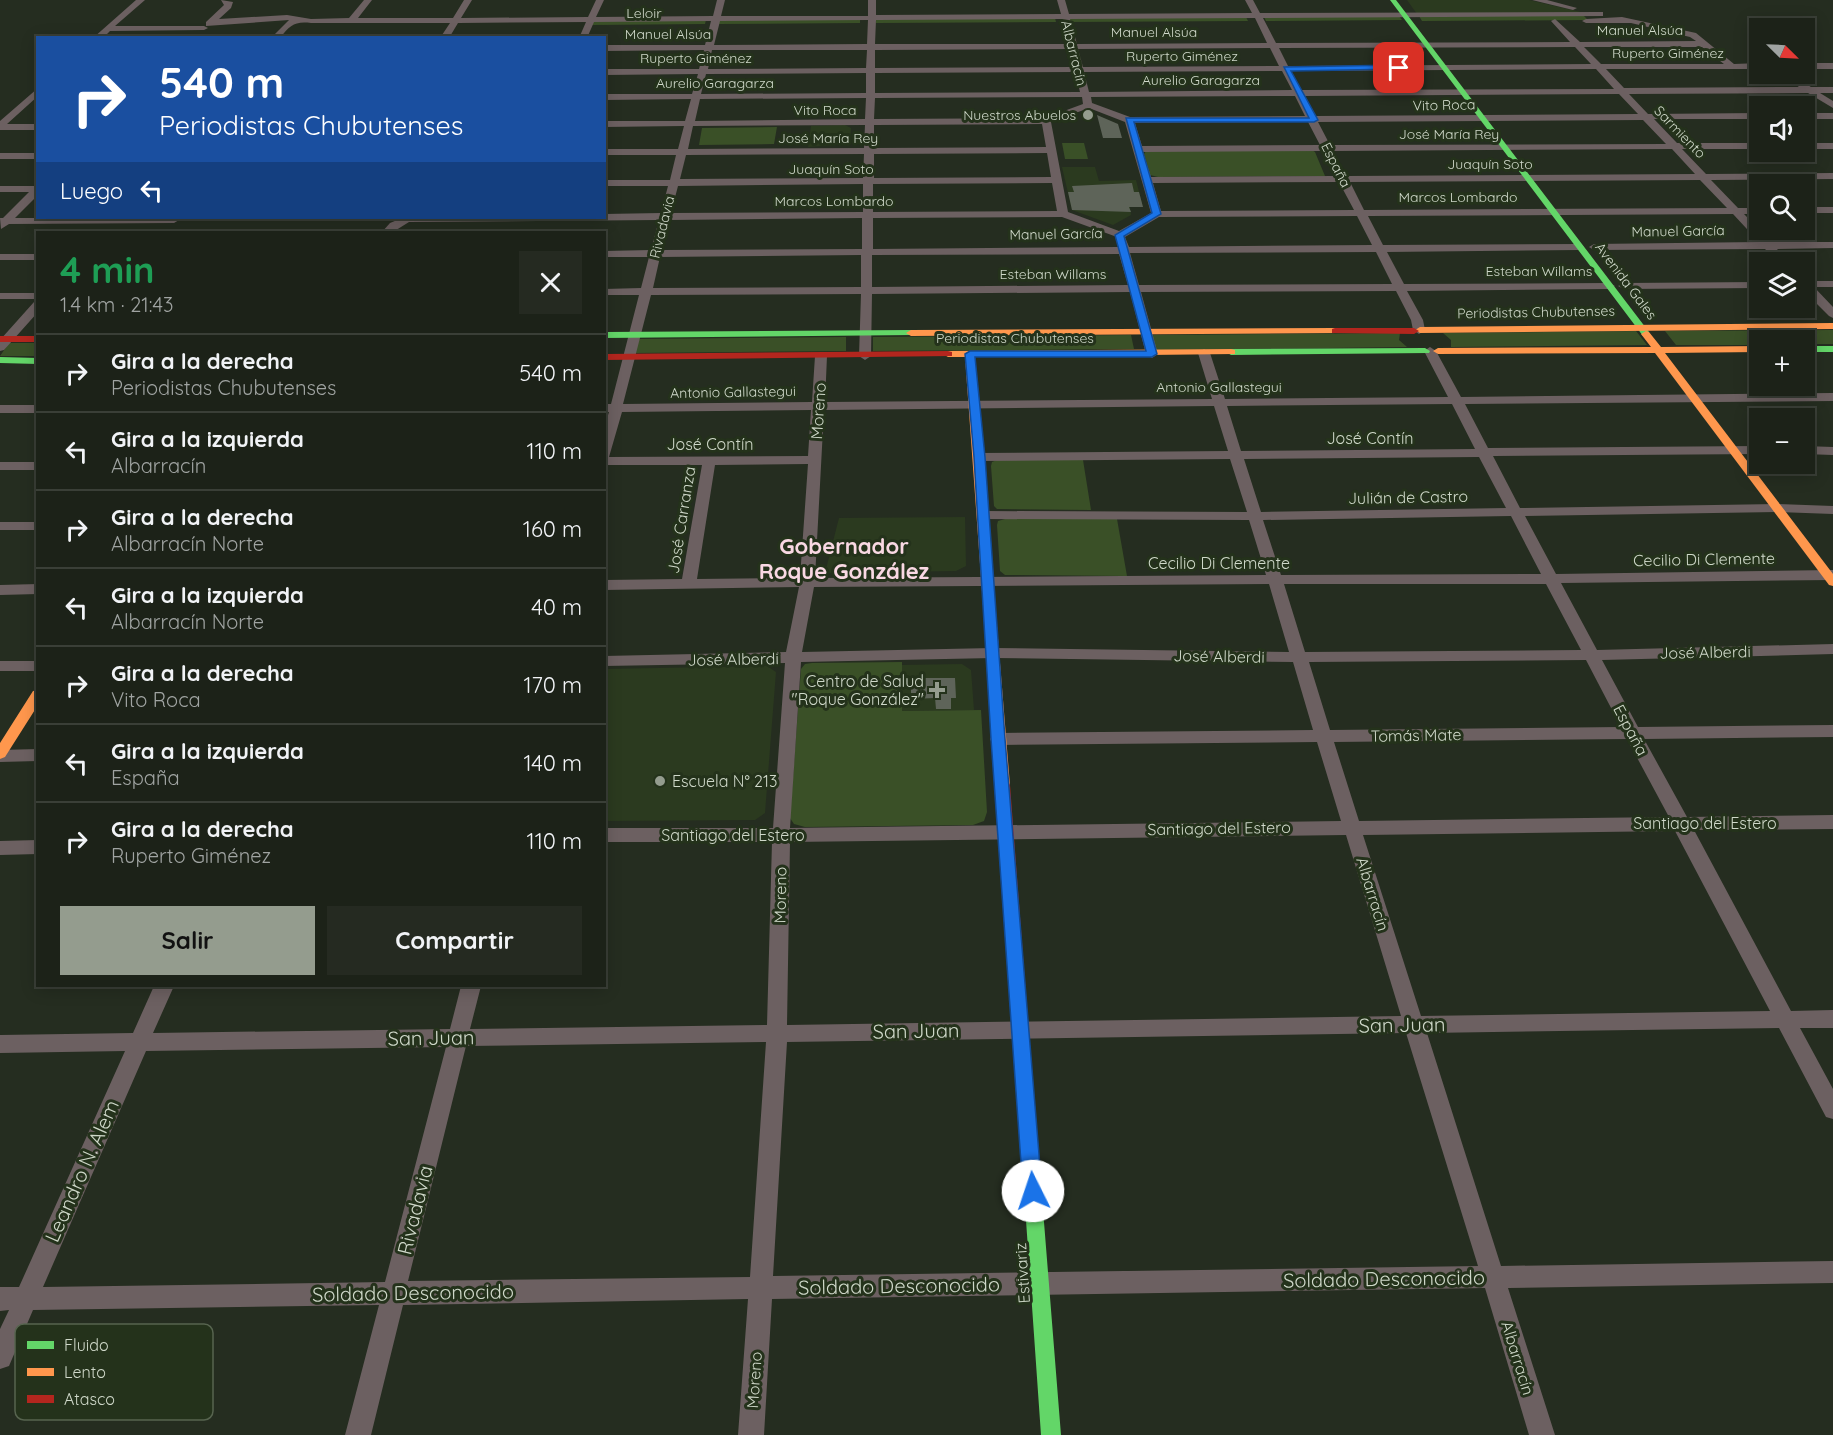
<!DOCTYPE html>
<html lang="es">
<head>
<meta charset="utf-8">
<style>
	:root { --surface:#1c2218; --page:#252a21; --text:#f1f3f6; --muted:#a0a4a2; --line:#3a3f37; --accent:#949c8e }
	body { margin:0; font-family:Quicksand,sans-serif; background:var(--page); color:var(--text); height:100vh; display:flex; flex-direction:column; font-size:22px; white-space:nowrap }
	* { box-sizing:border-box; margin:0 }
	p { font-size:20px; color:var(--muted) }
	.icon { flex:none; width:33px; height:33px; fill:none; stroke:currentColor; stroke-width:2; stroke-linecap:round; stroke-linejoin:round }
	.map { position:relative; flex:1; overflow:hidden }
	.side { position:absolute; left:36px; top:231px; width:570px; height:756px; display:flex; flex-direction:column; background:var(--surface); border-radius:0px; box-shadow:0 3px 15px #0003,0 0 0 2px var(--line) }
	.side>* { flex:none }
	.hud { position:absolute; left:36px; top:36px; width:570px; height:183px; border-radius:0px; box-shadow:0 3px 15px #0003,0 0 0 2px var(--line); background:#1a4fa0; color:#fff; overflow:hidden }
	.needle { width:39px; rotate:114deg }
	.fabs { position:absolute; left:1749px; top:18px; display:grid; gap:12px }
	.fabs a { display:grid; place-items:center; width:66px; height:66px; border-radius:0px; background:var(--surface); box-shadow:0 3px 15px #0003,0 0 0 2px var(--line); font-size:30px }
	.pin { position:absolute; display:grid; place-items:center; width:51px; height:51px; color:#fff; margin:-26px; border-radius:12px; box-shadow:0 3px 9px #0006 }
	.me { position:absolute; width:66px; margin:-33px; rotate:356deg; stroke-linejoin:round; filter:drop-shadow(0 0 4px #0008) }
	.turn { display:flex; align-items:center; gap:21px; height:126px; padding:0 24px; font-size:27px }
	.turn .icon { width:78px; height:78px; stroke-width:2.5 }
	.turn b { display:block; font-size:42px; line-height:51px }
	.then { display:flex; align-items:center; height:57px; padding:0 24px; background:#0003; gap:12px; font-size:22px }
	.round { display:grid; place-items:center; flex:none; width:63px; height:63px; border-radius:0px; background:var(--page) }
	.summary { display:flex; align-items:center; justify-content:space-between; height:102px; padding:0 24px }
	h1 { font-size:36px; font-weight:700; line-height:45px; color:#1e9e55 }
	.button { display:flex; gap:12px; margin-top:auto; padding:12px 24px }
	.button a { flex:1; height:69px; border-radius:0px; background:var(--accent); color:#111; font-size:24px; font-weight:700; line-height:69px; text-align:center }
	.button a+a { background:var(--page); color:var(--text) }
	ul { padding:0; list-style:none }
	li { display:flex; align-items:center; gap:18px; height:78px; padding:0 24px; border-top:2px solid var(--line) }
	li div { flex:1 }
	li b { display:block; font-size:22px }
	li em { font-style:normal }
	.map>svg:first-child { display:block }
	.built { fill:#2b3a1f }
	.green { fill:#3a5027 }
	.building { fill:#5e6459 }
	.lines { fill:none; stroke-linecap:round; stroke-linejoin:round }
	.street { fill:#6c6061; fill-rule:evenodd }
	.fast { fill:#63d668; fill-rule:evenodd }
	.slow { fill:#ff974d; fill-rule:evenodd }
	.jam { fill:#b3261e; fill-rule:evenodd }
	.route { fill:#1a73e8; stroke:#114b97; stroke-width:1.5 }
	.poi-dot { fill:#949c8e; stroke:#24321b; stroke-width:2 }
	.labels { text-anchor:middle; stroke-width:6; stroke-linejoin:round; paint-order:stroke }
	.far-street-label { font-size:14px; fill:#cfd8c9; stroke:#24321b }
	.far-poi-label { font-size:14px; fill:#cfd8c9; stroke:#24321b; text-anchor:end }
	.street-label { font-size:16px; fill:#cfd8c9; stroke:#24321b }
	.poi-label { font-size:16px; fill:#cfd8c9; stroke:#24321b; text-anchor:end }
	.near-street-label { font-size:20px; fill:#cfd8c9; stroke:#24321b }
	.district-label { font-size:22px; font-weight:bold; fill:#f9d8e3; stroke:#24321b }
	.key { fill:#24321b; stroke:#57644f; stroke-width:1.5 }
	.key-label { font-size:16px; fill:#cfd8c9 }
</style>
</head>
<body>
<div class="map">
<svg width="1833" height="1435" viewBox="0 0 1833 1435">
	<rect width="100%" height="100%" fill="#252d20"/>
	<path class="built" d="M1407 0H1529L1585 13 1417 14Z
		M845 125 851 128 850 144 808 147 811 126Z
		M1062 167H1095L1099 181 1136 180 1143 207H1130L1131 215 1113 225 1072 210Z
		M965 517 966 566 956 571 825 573 839 518Z
		M962 664 971 670 974 710 902 711 901 665Z
		M767 666 776 672 765 813 755 820 605 821V669Z"/>
	<path class="green" d="M1583 15 1588 20 1422 21 1419 16Z
		M1399 16 1402 20 1266 21 1264 17Z
		M1246 17 1248 21 1069 22 1068 18Z
		M1055 18 1056 22 876 23V19Z
		M860 19V23L717 24 719 20Z
		M594 20H706L705 24 592 25Z
		M777 127 774 144 699 145 702 128Z
		M1062 143H1084L1088 159H1065Z
		M1312 150 1315 152 1325 176 1158 177 1150 175 1144 154 1146 151Z
		M1833 330V344H1805L1804 340H1760L1759 345H1676L1665 331Z
		M1636 331 1647 345 1451 347V340L1443 333Z
		M1400 333 1399 340 1407 347 1155 350 1151 335Z
		M1131 335 1134 349 873 351V337Z
		M846 337V351L635 353 639 339Z
		M9 343H37V356H0Z
		M997 460H1083L1091 510 997 509 994 506 991 466 992 462Z
		M1005 519H1117L1127 576 1005 575 1000 571 997 525 998 521Z
		M902 662V711L981 710 987 812 984 821 973 825 805 827 794 824 790 818 801 669 805 664 812 663Z"/>
	<path class="building" d="M1097 115 1118 124 1122 138H1103Z
		M1132 183 1134 192H1139L1143 207H1129L1131 212 1072 210 1068 192H1074L1072 186Z
		M911 678H955L956 698H951V709H936L935 698 911 699Z"/>
	<g class="lines">
		<path class="street" d="M136 0H145L115 26H204L208 28 204 30 110 31 103 38H93Z
			M221 0 233 2 231 8 219 19 287 15 311 19 349 18 364 0H372L358 18H453L464 0H472L461 18 588 17 596 0H604L596 17 713 16 717 0H725L721 16H868V0H876V15L1061 14 1057 0H1065L1069 14 1252 13 1245 0H1253L1260 13 1600 12H1603V16L1263 18 1276 43 1570 42 1551 21 1555 19 1580 42 1696 41 1690 37 1631 23H1586L1582 21 1586 19 1622 17 1696 33 1734 64 1760 63V69H1606L1624 88 1799 87 1780 74H1789L1811 87H1833V93H1820L1833 101V108L1808 93 1629 94 1648 114 1760 113V119H1654L1677 143H1760V149H1682L1706 174 1833 173V179L1711 180 1738 208H1760V214H1744L1771 242H1833V248L1777 249 1789 262H1778L1765 249 1594 250 1589 247 1594 244 1759 242 1733 214 1368 216 1383 245 1579 244 1584 247 1579 250 1387 252 1404 284 1609 283 1615 286 1609 289 1407 291 1423 320 1425 330 1419 334 1413 330 1411 320 1396 291 1141 292 1158 354 1152 358 1146 354 1130 292 872 294 871 356 865 360 859 356 861 294 651 295 623 404 812 402 815 356 821 352 827 356 825 402 1212 399 1198 353 1204 349 1210 353 1225 399 1448 397 1424 351 1430 347 1436 351 1461 397 1833 393V401L1465 404 1488 448 1760 446V454L1493 456 1520 508 1777 504 1833 506V514L1777 512 1525 516 1556 574 1833 570V580L1561 583 1597 650 1833 644V654L1602 660 1638 727 1833 725V737L1644 739 1687 817 1833 815V829L1694 830 1791 1011 1833 1010V1028H1800L1833 1089V1119L1826 1117 1779 1028 1427 1033 1501 1266 1833 1261V1283L1508 1288 1555 1435H1529L1485 1288 772 1299 764 1435H738L748 1299 403 1305 371 1435H345L379 1305 33 1310 9 1366 0 1369V1329L9 1310 0 1311V1287H19L125 1051 0 1053V1035L133 1033 154 986H174L153 1033 450 1029 461 986H481L470 1029 767 1025 772 842H604V828H773L785 663 604 666V656L786 652 799 587 604 590V580L682 579 702 465H604V428L609 412H604V404H611L639 295H604V289L641 288 649 257H604V251L651 250 659 220 409 222 393 232H382L390 223 402 218H604V214L661 213 668 186H604V180H670L676 155H604V149H678L684 126 604 127V121H685L691 99 604 100V94H692L698 74 604 75V69H699L704 50 604 51V45H705L711 21 594 22 587 38H579L586 22 458 23 449 38H440L450 23H311C295 21 290 25 280 38H271L289 20 206 26V22L224 5ZM1255 18 1267 43 1077 44 1070 19ZM1062 19 1068 44H875L876 20ZM868 20 867 44 714 45 720 21ZM1575 47 1591 64 1288 66 1279 48ZM1584 47H1702L1724 64H1601ZM1270 48 1279 66 1083 67 1078 49ZM1069 49 1074 67 875 68V50ZM712 50H867L866 68 708 69ZM1596 69 1614 89 1301 90 1291 71ZM1282 71 1292 90 1089 92 1084 72ZM1075 72 1080 92 875 93V73ZM866 73V93L701 94 706 74ZM1619 94 1638 114 1315 116 1304 96ZM1295 96 1305 116 1130 117 1092 103 1091 97ZM1082 97 1083 104 1045 118 874 119 875 98ZM866 98 865 119 695 121 700 99ZM1089 108 1125 122 1151 213 1119 231 1068 212 1051 122ZM1643 120 1666 144 1330 145 1318 122ZM1308 122 1320 145 1142 146 1135 123ZM1042 124 1046 147 874 148V125ZM865 125 864 148 688 149 693 126ZM1672 149 1695 174 1346 176 1333 151ZM1323 151 1336 176 1151 177 1143 152ZM1047 153 1051 177 874 178V154ZM864 154 863 178 680 179 686 155ZM1700 180 1727 208 1364 210 1350 182ZM1339 182 1354 210 1161 211 1153 183ZM1052 183 1057 211 873 212V184ZM863 184V212L671 213 678 186ZM1357 216 1372 245 1129 247 1125 237 1159 217ZM1062 217 1117 237 1118 247 873 249V218ZM862 218V249L662 250 670 220ZM1376 252 1392 284 1139 285 1130 253ZM1119 254 1128 285 872 287V255ZM861 255V287L653 288 660 257ZM1452 404 1475 449 1241 451 1227 406ZM1214 406 1228 451 980 453 973 457 980 461 1230 459 1247 512 984 511 977 515 984 519 1249 520 1266 575 815 578 824 410ZM811 410 808 456 609 457 622 412ZM1479 457 1506 508 1261 512 1244 459ZM808 464 800 578 697 579 715 465ZM1511 516 1541 574 1281 575 1263 520ZM1269 584 1289 652 993 648 802 652 814 587ZM1284 584H1546L1581 650 1305 652ZM993 658 1293 662 1313 730 998 733 992 735 990 739 992 743 998 745 1317 742 1341 821 790 828 801 662ZM1586 660 1621 727 1330 730 1309 662ZM1627 739 1669 817 1359 821 1334 742ZM1675 831 1770 1011 1421 1016 1363 835ZM1346 835 1401 1016 787 1025 790 842ZM1406 1033 1478 1266 773 1276 787 1042ZM766 1042 750 1277 408 1281 466 1046ZM446 1047 385 1282 43 1287 146 1051Z
			M1532 0H1547L1577 8 1573 10Z
			M1804 63H1833V69H1804Z
			M38 88V96L7 124H38V130H0V121Z
			M1804 113H1833V119H1804Z
			M1804 143H1833V149H1804Z
			M0 153H38V159H0Z
			M0 186H38V195L15 218H177L179 220 174 223 9 224 1 229 0 218H3L29 192H0Z
			M1804 207H1833V213H1804Z
			M0 254H38V260H0Z
			M1804 281H1833V287H1814L1833 307V318L1829 316 1804 291Z
			M1760 282V288L1624 289 1618 286 1624 283Z
			M0 293H38V299H0Z
			M38 301V312L4 350 0 351V340L34 302Z
			M0 405H38V413H0Z
			M1804 446 1833 447V455L1804 454Z
			M0 462H38V470H0Z
			M0 522H38V530H0Z
			M38 584V594L0 595V585Z
			M0 661H38V671H0Z
			M38 749V761L0 762V750Z
			M38 840V854L0 855V841Z"/>
		<path class="fast" d="M1390 0H1396L1649 332V336H1643Z
			M911 330 914 331V335L604 338V332Z
			M1804 346H1833V352H1804Z
			M1425 348 1430 351 1429 353 1231 355 1226 352 1231 349Z
			M0 357 38 358V364L0 363Z
			M1021 1027 1027 1029 1029 1034 1061 1435H1041L1013 1034 1015 1029Z"/>
		<path class="slow" d="M1833 323V329L1420 333 1415 330 1420 327Z
			M1335 328 1338 329V333L911 336 906 333 911 330Z
			M1646 331 1649 332 1661 347 1760 346V352L1665 353 1833 574V586L1829 585 1655 353 1438 354 1433 351 1438 348 1651 347 1641 334Z
			M1231 349 1235 350V354L975 357 1010 785 1008 789H998L996 785 965 357H948L943 354 948 351Z
			M38 690V705L5 757 0 759V743L33 691Z"/>
		<path class="jam" d="M1335 328H1414L1419 331 1414 334 1332 333V329Z
			M0 336H38V342H0Z
			M948 351 952 352V356L604 360V354Z
			M1003 780 1008 781 1010 785 1029 1034 1027 1039 1021 1041 1015 1039 1013 1034 996 785 998 781Z"/>
	</g>
	<path class="route" d="M1399 65 1401 69 1291 71 1318 120 1314 122H1134L1161 214 1124 236 1157 354 1152 357H975L985 457 1005 739 1042 1191 1039 1197 1033 1200 1026 1197 1023 1191 991 739 974 457 965 354 970 351H1146L1115 235 1152 213 1126 118H1309L1284 67Z"/>
	<g class="poi-dot">
		<circle cx="1088" cy="115" r="6"/>
		<path d="M934 681h6v6h6v6h-6v6h-6v-6h-6v-6h6z"/>
		<circle cx="660" cy="781" r="6"/>
	</g>
	<g class="labels">
		<g class="far-street-label">
			<text x="644" y="18">Leloir</text>
			<text x="1640" y="35">Manuel Alsúa</text>
			<text x="1154" y="37">Manuel Alsúa</text>
			<text x="668" y="39">Manuel Alsúa</text>
			<text transform="translate(1074 53) rotate(76)" y="5">Albarracín</text>
			<text x="1668" y="58">Ruperto Giménez</text>
			<text x="1182" y="61">Ruperto Giménez</text>
			<text x="696" y="63">Ruperto Giménez</text>
			<text x="1201" y="85">Aurelio Garagarza</text>
			<text x="715" y="88">Aurelio Garagarza</text>
			<text transform="translate(1444 105) rotate(-1)" y="5">Vito Roca</text>
			<text x="825" y="115">Vito Roca</text>
			<text transform="translate(1680 132) rotate(46)" y="5">Sarmiento</text>
			<text x="1449" y="139">José María Rey</text>
			<text x="828" y="143">José María Rey</text>
			<text x="1490" y="169">Juaquín Soto</text>
			<text transform="translate(1336 165) rotate(63)" y="5">España</text>
			<text x="831" y="174">Juaquín Soto</text>
			<text x="1458" y="202">Marcos Lombardo</text>
			<text x="834" y="206">Marcos Lombardo</text>
			<text transform="translate(662 227) rotate(-76)" y="5">Rivadavia</text>
			<text transform="translate(1678 231) rotate(-1)" y="5">Manuel García</text>
			<text transform="translate(1056 234) rotate(-1)" y="5">Manuel García</text>
			<text x="1539" y="276">Esteban Willams</text>
			<text x="1053" y="279">Esteban Willams</text>
			<text transform="translate(1626 281) rotate(53)" y="5">Avenida Gales</text>
			<text transform="translate(1536 312) rotate(-1)" y="5">Periodistas Chubutenses</text>
			<text x="1015" y="343">Periodistas Chubutenses</text>
			<text x="1219" y="392">Antonio Gallastegui</text>
			<text transform="translate(733 392) rotate(-1)" y="5">Antonio Gallastegui</text>
		</g>
		<g class="far-poi-label">
			<text x="1076" y="120">Nuestros Abuelos</text>
		</g>
		<g class="street-label">
			<text transform="translate(818 411) rotate(-86)" y="6">Moreno</text>
			<text x="1370" y="444">José Contín</text>
			<text x="710" y="450">José Contín</text>
			<text transform="translate(1408 497) rotate(-1)" y="6">Julián de Castro</text>
			<text transform="translate(681 520) rotate(-81)" y="6">José Carranza</text>
			<text transform="translate(1704 559) rotate(-1)" y="6">Cecilio Di Clemente</text>
			<text x="1219" y="569">Cecilio Di Clemente</text>
			<text transform="translate(1705 652) rotate(-1)" y="6">José Alberdi</text>
			<text transform="translate(1219 656) rotate(1)" y="6">José Alberdi</text>
			<text transform="translate(733 659) rotate(-1)" y="6">José Alberdi</text>
			<text transform="translate(1631 730) rotate(62)" y="6">España</text>
			<text transform="translate(1416 735) rotate(-1)" y="6">Tomás Mate</text>
			<text x="1705" y="829">Santiago del Estero</text>
			<text transform="translate(1219 828) rotate(-1)" y="6">Santiago del Estero</text>
			<text x="733" y="841">Santiago del Estero</text>
			<text transform="translate(1373 894) rotate(73)" y="6">Albarracín</text>
			<text transform="translate(780 895) rotate(-89)" y="6">Moreno</text>
			<text transform="translate(1022 1273) rotate(-94)" y="6">Estivariz</text>
			<text transform="translate(1518 1358) rotate(73)" y="6">Albarracín</text>
			<text transform="translate(754 1380) rotate(-86)" y="6">Moreno</text>
		</g>
		<g class="poi-label">
			<text x="924" y="687">Centro de Salud<tspan x="924" dy="18">"Roque González"</tspan></text>
			<text x="672" y="787" text-anchor="start">Escuela N° 213</text>
		</g>
		<g class="near-street-label">
			<text transform="translate(1402 1025) rotate(-1)" y="7">San Juan</text>
			<text transform="translate(916 1031) rotate(-1)" y="7">San Juan</text>
			<text transform="translate(431 1038) rotate(-1)" y="7">San Juan</text>
			<text transform="translate(82 1171) rotate(-66)" y="7">Leandro N. Alem</text>
			<text transform="translate(415 1210) rotate(-76)" y="7">Rivadavia</text>
			<text transform="translate(1384 1279) rotate(-1)" y="7">Soldado Desconocido</text>
			<text transform="translate(899 1286) rotate(-1)" y="7">Soldado Desconocido</text>
			<text transform="translate(413 1293) rotate(-1)" y="7">Soldado Desconocido</text>
		</g>
		<g class="district-label">
			<text x="844" y="554">Gobernador<tspan x="844" dy="25">Roque González</tspan></text>
		</g>
	</g>
	<rect x="15" y="1324" width="198" height="96" rx="9" class="key"/>
	<rect x="27" y="1341" width="27" height="8" fill="#63d668"/>
	<rect x="27" y="1368" width="27" height="8" fill="#ff974d"/>
	<rect x="27" y="1395" width="27" height="8" fill="#b3261e"/>
	<g class="key-label">
		<text x="64" y="1351">Fluido</text>
		<text x="64" y="1378">Lento</text>
		<text x="64" y="1405">Atasco</text>
	</g>
</svg>
<div class="fabs">
<a><svg class="needle" viewBox="-14 -14 28 28"><path d="M0-13l5 13h-10z" fill="#e53935"/><path d="M0 13l5-13h-10z" fill="#a0a4a2"/></svg></a>
<a><svg class="icon" aria-label="sound" viewBox="0 0 24 24"><path d="M4 9h4l5-4v14l-5-4H4zM17 9q2 3 0 6"/></svg></a>
<a><svg class="icon" aria-label="search" viewBox="0 0 24 24"><circle cx="10" cy="10" r="6"/><path d="M15 15l6 6"/></svg></a>
<a><svg class="icon" aria-label="layers" viewBox="0 0 24 24"><path d="M12 4l9 5-9 5-9-5zM3 14l9 5 9-5"/></svg></a>
<a>+</a>
<a>−</a>
</div>
<div class="pin" style="left:1399px;top:68px;background:#d93025"><svg class="icon" aria-label="arrive" viewBox="0 0 24 24"><path d="M6 21V4h12l-3 4 3 4H6"/></svg></div>
<svg class="me" style="left:1033px;top:1191px" viewBox="-20 -20 40 40"><circle r="19" fill="#fff"/><path d="M0-13L10 11 0 6-10 11z" fill="#1a73e8"/></svg>
<div class="hud">
<div class="turn"><svg class="icon" aria-label="right" viewBox="0 0 24 24"><path d="M7 20v-9h11M14 6l5 5-5 5"/></svg><div><b>540 m</b>Periodistas Chubutenses</div></div>
<div class="then">Luego<svg class="icon" aria-label="left" viewBox="0 0 24 24"><path d="M17 20v-9H6M10 6l-5 5 5 5"/></svg></div>
</div>
<section class="side">
<div class="summary"><div><h1>4 min</h1><p>1.4 km · 21:43</p></div><a class="round"><svg class="icon" aria-label="close" viewBox="0 0 24 24"><path d="M6 6l12 12M18 6L6 18"/></svg></a></div>
<ul>
<li><svg class="icon" aria-label="right" viewBox="0 0 24 24"><path d="M7 20v-9h11M14 6l5 5-5 5"/></svg><div><b>Gira a la derecha</b><p>Periodistas Chubutenses</p></div><em>540 m</em></li>
<li><svg class="icon" aria-label="left" viewBox="0 0 24 24"><path d="M17 20v-9H6M10 6l-5 5 5 5"/></svg><div><b>Gira a la izquierda</b><p>Albarracín</p></div><em>110 m</em></li>
<li><svg class="icon" aria-label="right" viewBox="0 0 24 24"><path d="M7 20v-9h11M14 6l5 5-5 5"/></svg><div><b>Gira a la derecha</b><p>Albarracín Norte</p></div><em>160 m</em></li>
<li><svg class="icon" aria-label="left" viewBox="0 0 24 24"><path d="M17 20v-9H6M10 6l-5 5 5 5"/></svg><div><b>Gira a la izquierda</b><p>Albarracín Norte</p></div><em>40 m</em></li>
<li><svg class="icon" aria-label="right" viewBox="0 0 24 24"><path d="M7 20v-9h11M14 6l5 5-5 5"/></svg><div><b>Gira a la derecha</b><p>Vito Roca</p></div><em>170 m</em></li>
<li><svg class="icon" aria-label="left" viewBox="0 0 24 24"><path d="M17 20v-9H6M10 6l-5 5 5 5"/></svg><div><b>Gira a la izquierda</b><p>España</p></div><em>140 m</em></li>
<li><svg class="icon" aria-label="right" viewBox="0 0 24 24"><path d="M7 20v-9h11M14 6l5 5-5 5"/></svg><div><b>Gira a la derecha</b><p>Ruperto Giménez</p></div><em>110 m</em></li>
</ul>
<div class="button"><a>Salir</a><a>Compartir</a></div>
</section>
</div>
</body>
</html>
